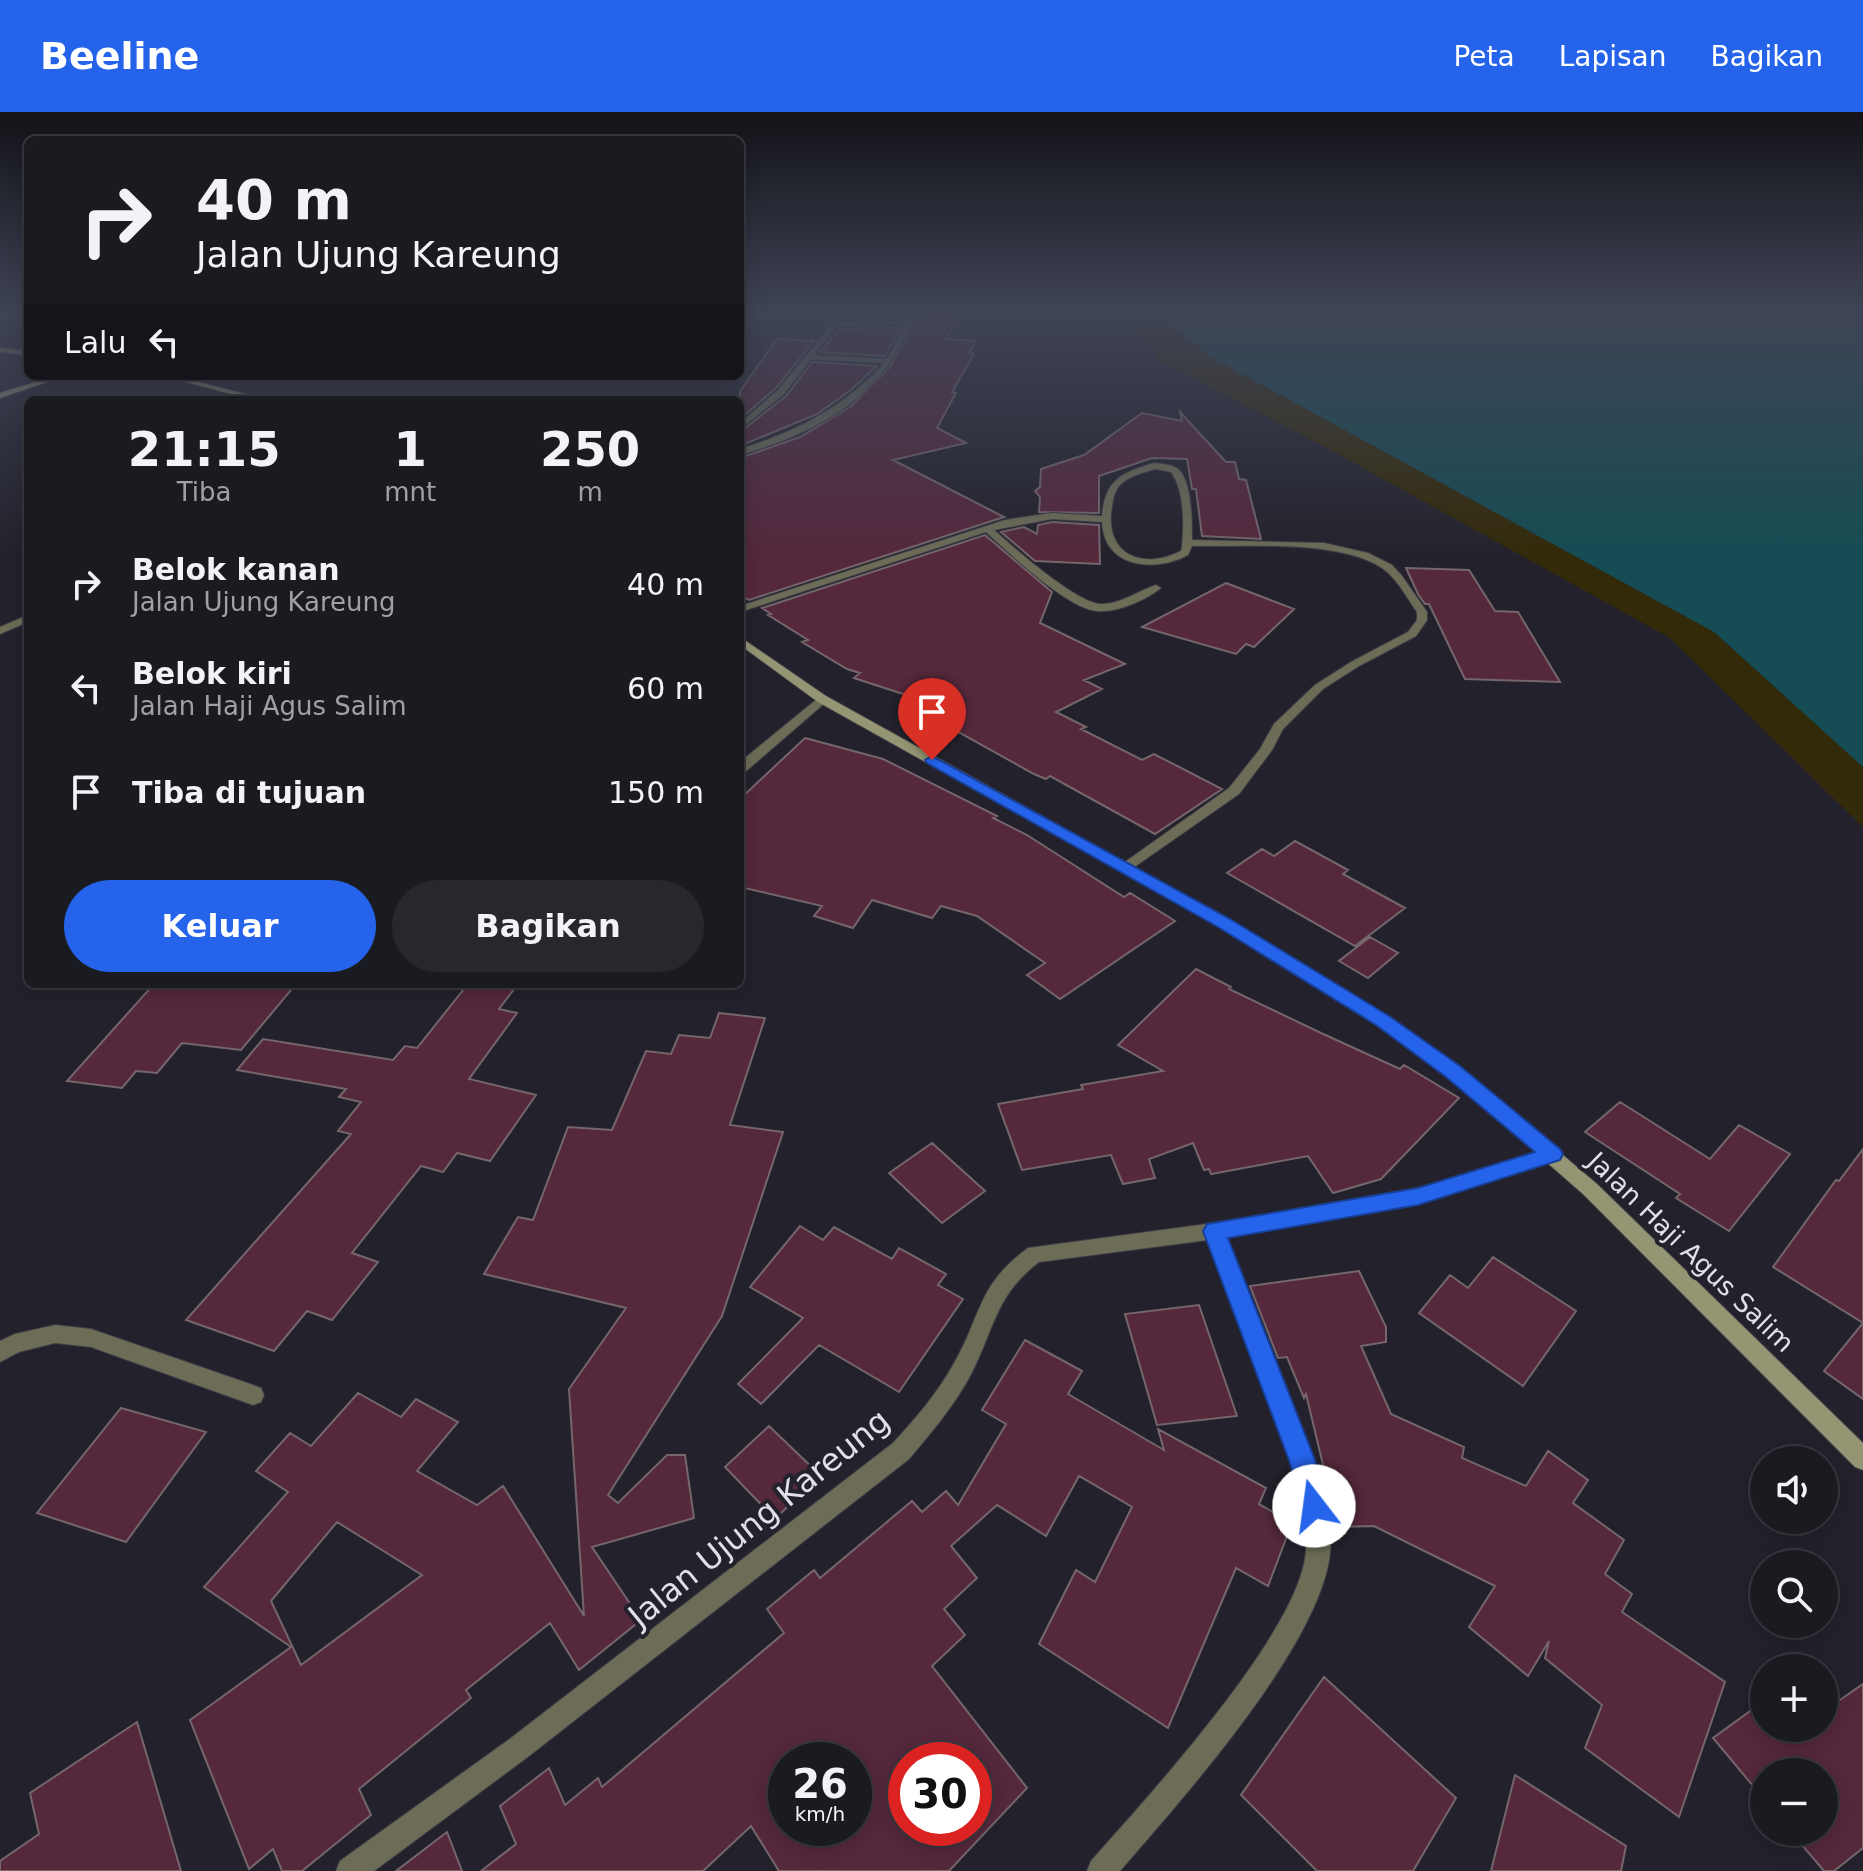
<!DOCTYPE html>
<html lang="id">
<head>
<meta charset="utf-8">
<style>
	:root { --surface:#1a1a21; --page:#27272e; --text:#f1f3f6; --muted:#9fa1a5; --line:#38383f; --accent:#2563eb }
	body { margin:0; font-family:"DejaVu Sans",sans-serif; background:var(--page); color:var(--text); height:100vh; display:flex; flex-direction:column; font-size:30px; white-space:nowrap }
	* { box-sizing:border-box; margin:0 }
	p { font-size:26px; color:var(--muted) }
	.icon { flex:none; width:44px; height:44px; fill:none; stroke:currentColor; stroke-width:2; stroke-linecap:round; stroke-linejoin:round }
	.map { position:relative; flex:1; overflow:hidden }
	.details { position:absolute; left:24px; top:284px; width:720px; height:592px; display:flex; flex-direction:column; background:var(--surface); border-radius:12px; box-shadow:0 4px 20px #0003,0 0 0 2px var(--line) }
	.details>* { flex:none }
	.top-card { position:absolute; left:24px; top:24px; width:720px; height:244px; border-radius:12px; box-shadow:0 4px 20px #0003,0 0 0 2px var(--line); background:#1a1a21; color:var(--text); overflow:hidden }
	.tools { position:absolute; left:1750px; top:1334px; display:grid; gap:16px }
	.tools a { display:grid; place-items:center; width:88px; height:88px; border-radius:50%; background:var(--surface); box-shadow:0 4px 20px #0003,0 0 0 2px var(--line); font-size:40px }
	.speed { position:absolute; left:768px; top:1630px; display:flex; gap:16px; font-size:40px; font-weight:700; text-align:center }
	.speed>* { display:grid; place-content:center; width:104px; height:104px; border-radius:50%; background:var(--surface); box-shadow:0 4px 20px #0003,0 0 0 2px var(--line); line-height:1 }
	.speed small { font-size:20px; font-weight:400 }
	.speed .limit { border:12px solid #d22; background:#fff; color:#111 }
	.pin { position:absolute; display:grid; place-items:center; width:68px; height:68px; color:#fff; margin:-82px -34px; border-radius:50% 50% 50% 0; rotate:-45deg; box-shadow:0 0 8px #0007 }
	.pin .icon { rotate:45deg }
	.me { position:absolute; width:88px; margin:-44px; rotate:345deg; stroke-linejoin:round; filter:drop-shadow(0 0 6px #0008) }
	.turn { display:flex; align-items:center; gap:28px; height:168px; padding:0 40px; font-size:36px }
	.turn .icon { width:104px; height:104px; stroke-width:2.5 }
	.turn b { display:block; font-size:56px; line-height:68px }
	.then { display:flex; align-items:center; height:76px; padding:0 40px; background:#0003; gap:16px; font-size:30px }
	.eta { display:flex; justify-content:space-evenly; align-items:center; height:136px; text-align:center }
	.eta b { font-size:48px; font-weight:600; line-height:56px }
	.primary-button { display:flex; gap:16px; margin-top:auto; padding:16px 40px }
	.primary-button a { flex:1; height:92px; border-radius:48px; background:var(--accent); color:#fff; font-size:32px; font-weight:600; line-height:92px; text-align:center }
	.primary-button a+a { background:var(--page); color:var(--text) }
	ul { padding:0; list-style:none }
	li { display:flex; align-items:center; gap:24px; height:104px; padding:0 40px }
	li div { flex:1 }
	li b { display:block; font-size:30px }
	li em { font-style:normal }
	header { display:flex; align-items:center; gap:48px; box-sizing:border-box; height:112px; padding:0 40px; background:var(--accent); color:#fff }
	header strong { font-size:38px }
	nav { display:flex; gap:44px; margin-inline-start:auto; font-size:28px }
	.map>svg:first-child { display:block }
	.sand { fill:#332a09 }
	.water { fill:#164c53 }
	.building { fill:#55283c; stroke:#74666b; stroke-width:2; fill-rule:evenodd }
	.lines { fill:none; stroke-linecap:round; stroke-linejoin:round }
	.street-casing { stroke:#3e3d46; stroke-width:2 }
	.secondary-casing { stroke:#3e3d46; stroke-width:2 }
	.street { fill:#6c6c57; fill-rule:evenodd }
	.secondary { fill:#959574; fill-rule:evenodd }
	.route { fill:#2563eb; stroke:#184099; stroke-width:2 }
	.labels { text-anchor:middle; stroke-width:8; stroke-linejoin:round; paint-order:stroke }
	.street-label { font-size:26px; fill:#e1e0e7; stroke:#23222c }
	.near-street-label { font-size:32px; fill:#e1e0e7; stroke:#23222c }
</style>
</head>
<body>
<header>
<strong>Beeline</strong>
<nav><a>Peta</a><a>Lapisan</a><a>Bagikan</a></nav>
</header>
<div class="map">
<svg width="1863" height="1759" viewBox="0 0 1863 1759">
	<rect width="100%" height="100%" fill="#23222c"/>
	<path class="sand" d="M1114 199H1155L1209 244 1714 520 1863 655V715L1670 526 1331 338 1162 250Z"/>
	<path class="water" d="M1155 199H1863V655L1714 520 1209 244Z"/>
	<path class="building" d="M855 199H885L891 206 848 207Z
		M925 199H965L945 227 976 229 969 241 974 242 952 280 956 281 937 316 966 331 893 348 1004 405 749 488 740 483V346L800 325 850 295 890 255 913 212Z
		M900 215 885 244 820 240 839 217Z
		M777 227 814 229 776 276 740 307V279Z
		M812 250 877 254 851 278 817 302 740 334V320L786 284Z
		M1180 300 1226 350H1235L1239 367 1246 368 1261 427 1202 424 1196 377H1192L1187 347 1152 346 1099 364V401L1039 400 1040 385 1035 379 1040 375 1041 357 1084 343 1142 301 1182 309Z
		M1052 410 1099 413 1100 452 1035 449 1001 420 1024 415 1037 422 1038 413Z
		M985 423 1052 480 1040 511 1125 552 1084 568 1102 577 1056 600 1086 615 1081 617 1142 648 1154 642 1222 677 1155 722 1050 664 1046 667 1034 662 951 616 944 620 912 605 934 592 854 566 860 561 847 557 802 530 808 528 768 503 771 502 762 496Z
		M1406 456 1469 458 1495 499 1518 500 1560 570 1465 567 1429 492H1425L1418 482Z
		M1226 471 1294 497 1254 535 1246 532 1236 542 1142 515Z
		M805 626 883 647 997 704 993 706 1027 723 1124 785 1130 781 1175 809 1060 887 1027 863 1045 851 977 804 941 794 932 806 872 788 853 816 814 804 822 794 740 775V687Z
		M1295 729 1348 758 1343 762 1405 796 1355 834 1227 761 1262 737 1274 744Z
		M1370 825 1398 841 1368 866 1339 849Z
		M1196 857 1231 875 1229 877 1321 921 1400 957 1404 953 1459 986 1381 1067 1333 1081 1308 1044 1211 1062 1209 1057 1204 1058 1193 1031 1149 1047 1155 1066 1123 1072 1111 1043 1022 1058 998 992 1083 977 1081 973 1163 959 1118 933Z
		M154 872H296L241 938 182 931 157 961 136 959 122 976 67 969Z
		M468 872H518L499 897 517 901 469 967 536 983 490 1049 457 1041 443 1060 421 1054 352 1141 378 1150 332 1208 307 1199 274 1239 186 1208 351 1022 338 1019 361 990 339 985 346 977 237 958 263 927 393 948 405 934 417 936Z
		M719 901 765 906 730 1013 783 1020 722 1204 608 1383 618 1391 667 1343H685L694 1406 592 1435 641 1508 579 1558 550 1511 466 1578 471 1586 359 1677 371 1703 302 1759H282L273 1737 249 1757 190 1608 291 1535 204 1475 288 1380 256 1359 290 1321 311 1334 358 1281 401 1305 416 1287 458 1310 417 1359 477 1393 503 1374 584 1504 569 1277 626 1196 484 1162 518 1105 533 1108 568 1015 612 1018 646 939 671 942 679 923 710 926ZM337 1410 422 1463 301 1553 271 1489Z
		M1620 990 1710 1047 1739 1013 1790 1042 1729 1119 1676 1086 1680 1082 1585 1020Z
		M932 1031 985 1079 942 1111 889 1061Z
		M1863 1037V1287L1824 1259 1863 1211 1773 1155 1836 1068 1839 1069Z
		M800 1114 823 1128 834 1115 892 1147 899 1136 946 1162 938 1173 963 1187 899 1280 819 1233 761 1292 738 1272 803 1206 750 1175Z
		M1493 1145 1576 1199 1523 1274 1419 1201 1450 1163 1468 1176Z
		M1359 1159 1386 1215V1230L1361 1234 1391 1302 1464 1335 1462 1346 1526 1374 1548 1339 1588 1368 1573 1391 1624 1428 1605 1462 1632 1482 1622 1500 1725 1570 1679 1705 1585 1636 1602 1593 1545 1546 1549 1529 1528 1564 1469 1515 1495 1474 1374 1414 1338 1415 1306 1282 1304 1286 1287 1245 1278 1246 1250 1174Z
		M1199 1193 1237 1304 1157 1313 1125 1202Z
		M1025 1228 1082 1259 1068 1282 1164 1338 1158 1317 1266 1376 1259 1392 1292 1411 1268 1474 1236 1456 1168 1616 1039 1532 1076 1458 1095 1470 1132 1395 1079 1364 1046 1424 997 1393 951 1434 977 1466 944 1497 965 1523 932 1554 1027 1676 949 1759H779L751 1714 703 1759H481L516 1732 500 1694 549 1656 565 1693 598 1666 602 1675 784 1521 767 1497 814 1458 820 1466 912 1389 922 1400 946 1379 958 1393 1006 1312 982 1298ZM786 1648H854V1716H786ZM906 1648H974V1716H906Z
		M121 1296 206 1320 126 1430 37 1401Z
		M769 1314 820 1363 775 1407 725 1355Z
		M1324 1565 1456 1686 1413 1759H1317L1241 1683Z
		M1863 1572V1736L1834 1759H1824L1791 1720H1824V1660H1764V1687L1713 1626 1764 1589V1616H1824V1599Z
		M137 1610 181 1759H0V1749L39 1722 30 1681Z
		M1515 1663 1626 1734 1621 1759H1491Z
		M447 1720 462 1759H396Z"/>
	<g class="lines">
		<g class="street-casing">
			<path id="street" d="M910 199H916C887 282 823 319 740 343V337C796 320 845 295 884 251L811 247 784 282 740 317V311L778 278 833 211 906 208ZM905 212 887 247 814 243 837 214Z
				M1154 351C1162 352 1173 352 1179 358 1192 370 1192 411 1192 428L1324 431 1368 441 1392 453 1402 464 1427 500V508L1416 524 1359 554 1323 577 1283 617 1272 638 1239 682 1130 758 1125 759 1118 755 1229 676 1260 637 1274 612 1315 573 1351 550 1408 520 1417 508V500C1407 486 1397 466 1382 456 1338 427 1244 435 1192 434L1188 443C1154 461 1104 456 1102 410L1052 407 994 418C1013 435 1079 494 1103 492 1122 491 1138 479 1156 473L1161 476C1146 488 1117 501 1097 499 1068 497 1009 441 986 420L740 500V494L1005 408 1052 401 1102 404C1105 367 1122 361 1154 351ZM1155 357 1171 360C1185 379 1184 413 1182 435L1181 439C1146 457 1108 446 1111 402 1112 394 1113 383 1117 377 1124 365 1143 361 1155 357Z
				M28 503V510L0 522V515Z
				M822 583 826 584V590L745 660 740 661V650Z
				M1552 1035 1558 1037 1561 1042 1558 1047 1418 1092 1226 1125C1244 1170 1261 1216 1279 1261 1300 1313 1336 1386 1330 1442 1319 1535 1182 1687 1120 1759H1087L1091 1749C1146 1687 1302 1518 1306 1438 1309 1384 1284 1331 1266 1281 1246 1230 1227 1179 1208 1128L1039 1150C994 1184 994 1220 969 1266 953 1295 931 1321 909 1347L529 1644 374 1759H336L340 1749 511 1626 893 1331C915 1307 937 1282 953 1253 982 1204 976 1174 1028 1136L1214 1111 1418 1076Z
				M55 1213 91 1217 253 1273 261 1276 264 1283 261 1290 253 1293 91 1235 55 1231 19 1240 0 1250V1229L15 1222Z"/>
		</g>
		<g class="secondary-casing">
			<path id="secondary" d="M0 236 28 239V243L0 240Z
				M54 264H65L0 286V281Z
				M163 264H176L267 288H254Z
				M740 525 826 584 1229 808 1388 905 1459 955 1597 1072 1863 1331V1358L1855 1355 1583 1082 1447 963 1376 913 1219 814 818 590 740 533Z"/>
		</g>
		<use href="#street" class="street"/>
		<use href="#secondary" class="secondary"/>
	</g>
	<linearGradient id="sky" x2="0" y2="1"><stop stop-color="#131318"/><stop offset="0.45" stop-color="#3f4456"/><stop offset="1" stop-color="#3f4456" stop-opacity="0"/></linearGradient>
	<rect width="1863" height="445" fill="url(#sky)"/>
	<path class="route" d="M932 644 1230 807 1389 904 1460 954 1560 1037 1563 1042 1560 1048 1418 1093 1228 1126 1315 1348 1327 1394 1323 1403 1314 1407 1305 1403 1289 1348 1203 1119 1207 1112 1418 1076 1535 1040 1446 965 1376 913 1218 815 927 651 925 648Z"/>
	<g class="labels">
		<g class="street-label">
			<text transform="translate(1691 1140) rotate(44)" y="9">Jalan Haji Agus Salim</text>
		</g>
		<g class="near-street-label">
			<text transform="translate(759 1406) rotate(-39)" y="11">Jalan Ujung Kareung</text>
		</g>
	</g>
</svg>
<div class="tools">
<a><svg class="icon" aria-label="sound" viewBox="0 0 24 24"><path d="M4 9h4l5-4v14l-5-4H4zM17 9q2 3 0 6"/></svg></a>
<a><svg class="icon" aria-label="search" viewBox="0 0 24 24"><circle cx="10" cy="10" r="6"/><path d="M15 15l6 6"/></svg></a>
<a>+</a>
<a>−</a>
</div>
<div class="speed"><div>26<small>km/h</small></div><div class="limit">30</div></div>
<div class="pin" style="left:932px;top:648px;background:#d93025"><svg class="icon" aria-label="arrive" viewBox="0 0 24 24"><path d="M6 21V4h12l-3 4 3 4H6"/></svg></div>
<svg class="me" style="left:1314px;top:1394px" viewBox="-20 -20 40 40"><circle r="19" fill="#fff"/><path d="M0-13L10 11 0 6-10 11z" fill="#2563eb"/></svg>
<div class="top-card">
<div class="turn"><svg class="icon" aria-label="right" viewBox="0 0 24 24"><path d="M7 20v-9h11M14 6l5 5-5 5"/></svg><div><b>40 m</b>Jalan Ujung Kareung</div></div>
<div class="then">Lalu<svg class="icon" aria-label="left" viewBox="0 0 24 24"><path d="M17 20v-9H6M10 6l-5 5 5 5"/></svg></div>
</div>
<section class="details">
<div class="eta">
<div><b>21:15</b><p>Tiba</p></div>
<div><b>1</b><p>mnt</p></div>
<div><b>250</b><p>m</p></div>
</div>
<ul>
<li><svg class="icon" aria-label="right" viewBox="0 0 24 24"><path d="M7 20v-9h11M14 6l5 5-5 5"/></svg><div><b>Belok kanan</b><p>Jalan Ujung Kareung</p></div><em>40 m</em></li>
<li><svg class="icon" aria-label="left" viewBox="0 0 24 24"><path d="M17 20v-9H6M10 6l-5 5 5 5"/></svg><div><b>Belok kiri</b><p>Jalan Haji Agus Salim</p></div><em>60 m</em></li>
<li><svg class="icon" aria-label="arrive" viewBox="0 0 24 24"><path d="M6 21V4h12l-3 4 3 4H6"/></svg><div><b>Tiba di tujuan</b></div><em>150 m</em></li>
</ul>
<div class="primary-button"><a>Keluar</a><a>Bagikan</a></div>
</section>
</div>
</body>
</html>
